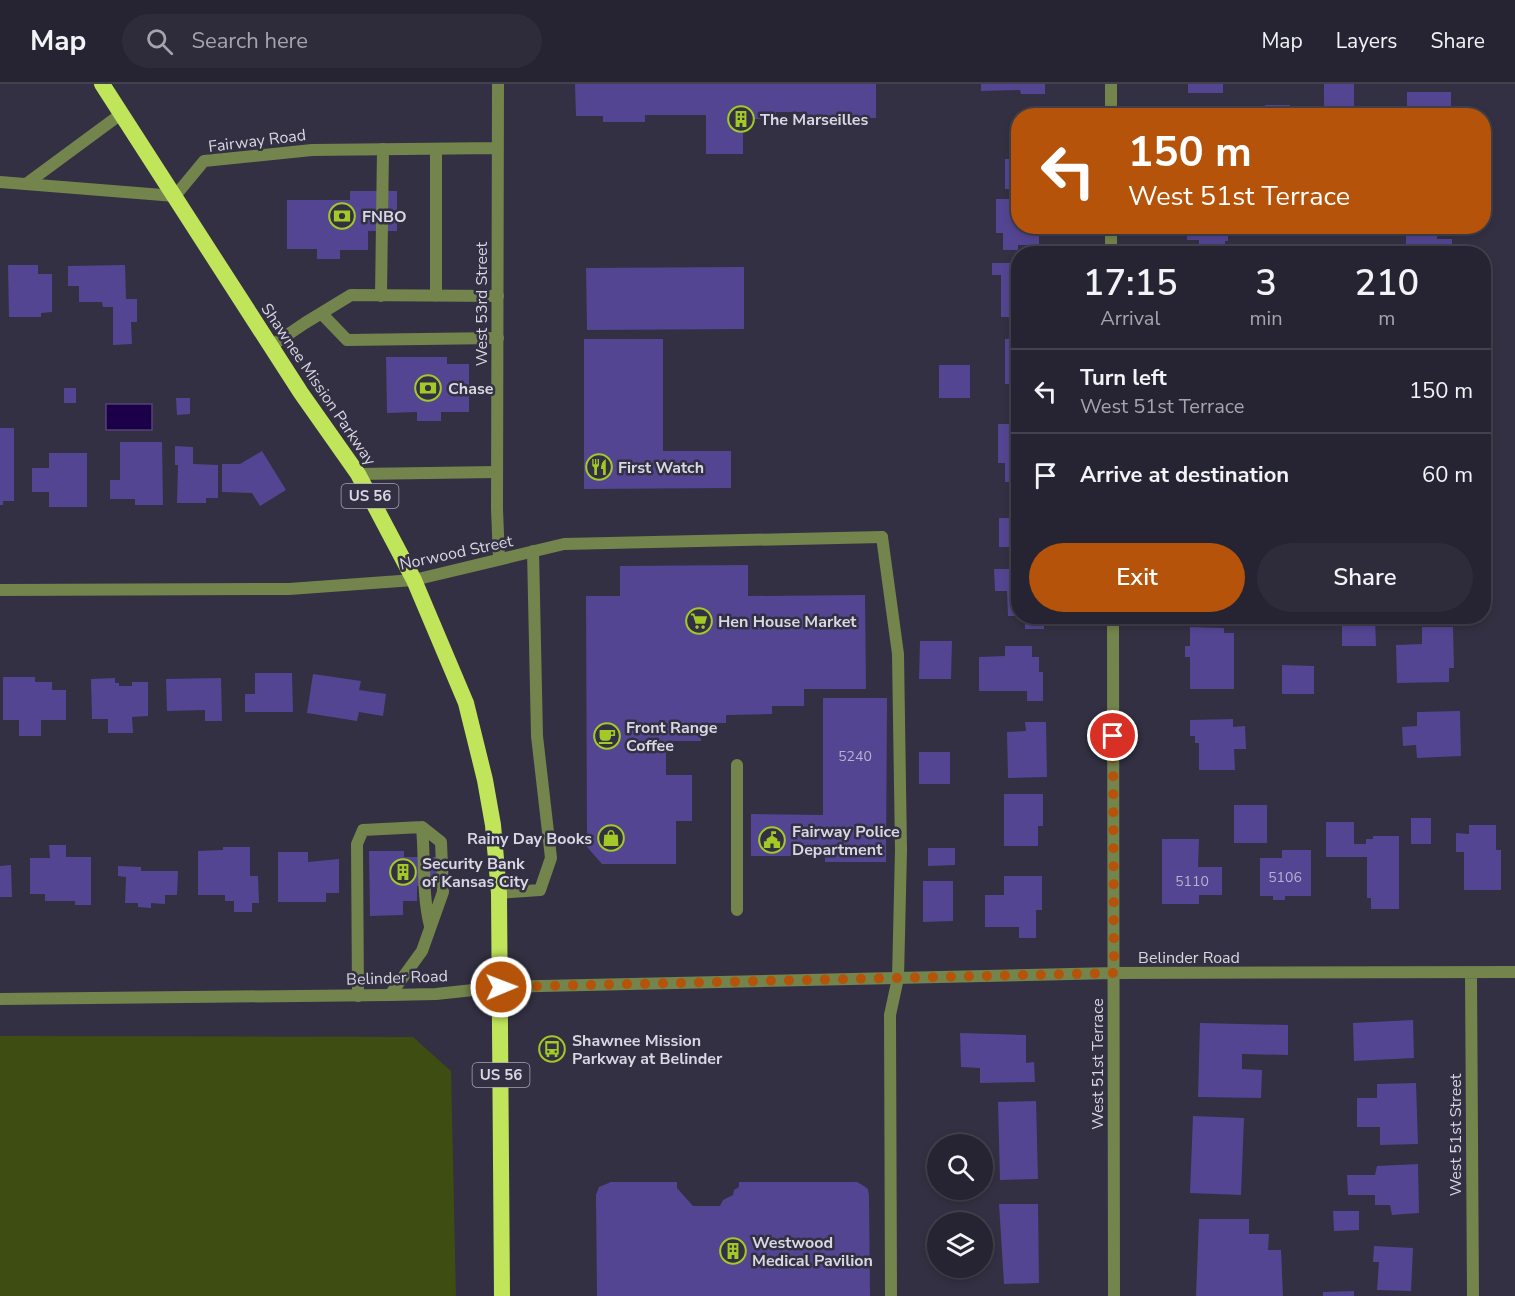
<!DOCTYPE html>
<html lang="en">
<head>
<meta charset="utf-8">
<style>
	:root { --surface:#262432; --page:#2e2c3a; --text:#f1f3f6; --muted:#a4a4ac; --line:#42414d; --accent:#b45309 }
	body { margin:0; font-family:"Nunito Sans",sans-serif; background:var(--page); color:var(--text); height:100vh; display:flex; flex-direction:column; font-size:22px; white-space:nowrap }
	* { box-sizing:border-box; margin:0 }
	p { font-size:20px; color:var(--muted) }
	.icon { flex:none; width:33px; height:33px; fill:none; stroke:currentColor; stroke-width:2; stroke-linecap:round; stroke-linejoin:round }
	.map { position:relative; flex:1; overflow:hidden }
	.details { position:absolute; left:1011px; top:162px; width:480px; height:378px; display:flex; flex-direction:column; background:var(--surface); border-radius:24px; box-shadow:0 3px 9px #0003,0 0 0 2px var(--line) }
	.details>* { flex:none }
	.guide { position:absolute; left:1011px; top:24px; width:480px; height:126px; border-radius:24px; box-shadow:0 3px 9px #0003,0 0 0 2px var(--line); background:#b45309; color:#fff; overflow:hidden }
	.buttons { position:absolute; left:927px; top:1050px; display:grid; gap:12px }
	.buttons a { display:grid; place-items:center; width:66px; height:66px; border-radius:50%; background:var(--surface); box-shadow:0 3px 9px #0003,0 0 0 2px var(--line); font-size:30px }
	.pin { position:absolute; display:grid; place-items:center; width:51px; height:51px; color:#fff; margin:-26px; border:3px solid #fff; border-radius:50%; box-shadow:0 2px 6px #0007 }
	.me { position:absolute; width:66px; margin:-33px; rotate:89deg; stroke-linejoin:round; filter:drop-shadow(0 0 4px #0008) }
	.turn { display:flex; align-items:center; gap:21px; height:126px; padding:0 18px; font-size:27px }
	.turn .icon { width:78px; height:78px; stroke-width:2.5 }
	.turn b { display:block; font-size:42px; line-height:51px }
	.eta { display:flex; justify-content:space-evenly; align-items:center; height:102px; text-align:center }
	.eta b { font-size:36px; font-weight:600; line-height:42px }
	.button { display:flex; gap:12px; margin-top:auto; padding:12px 18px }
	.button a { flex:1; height:69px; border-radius:36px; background:var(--accent); color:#fff; font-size:24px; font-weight:600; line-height:69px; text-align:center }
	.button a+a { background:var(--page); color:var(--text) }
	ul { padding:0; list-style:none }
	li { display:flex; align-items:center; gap:18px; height:84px; padding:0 18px; border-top:2px solid var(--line) }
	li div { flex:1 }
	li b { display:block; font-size:22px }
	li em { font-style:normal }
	header { display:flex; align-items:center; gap:36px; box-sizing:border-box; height:84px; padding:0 30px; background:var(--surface); border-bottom:2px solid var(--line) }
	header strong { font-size:28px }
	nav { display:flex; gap:33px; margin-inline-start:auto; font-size:21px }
	.search { width:420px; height:54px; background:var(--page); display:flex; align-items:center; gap:15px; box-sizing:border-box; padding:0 21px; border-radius:33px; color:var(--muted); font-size:22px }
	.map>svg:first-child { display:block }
	.green { fill:#3e4d12 }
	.water { fill:#1b0049; stroke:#544077; stroke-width:1.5 }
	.building { fill:#544592 }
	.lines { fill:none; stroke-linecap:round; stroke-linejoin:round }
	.service { stroke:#73844c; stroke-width:12 }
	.minor { stroke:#73844c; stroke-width:12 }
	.trunk { stroke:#c0e55a; stroke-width:16 }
	.route { stroke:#b45309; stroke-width:10; stroke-dasharray:0 18 }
	.labels { text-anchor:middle; stroke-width:5; stroke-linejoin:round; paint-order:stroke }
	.number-label { font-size:14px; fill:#b7b2cf }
	.shield { fill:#323042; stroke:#a6a5b3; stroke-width:1.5 }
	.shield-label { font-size:15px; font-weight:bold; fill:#d8d7e3 }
	.poi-label { font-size:16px; font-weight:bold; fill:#d8d7e3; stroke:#323042; text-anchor:start }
	.street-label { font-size:16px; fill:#d8d7e3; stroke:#323042 }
</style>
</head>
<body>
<header>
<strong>Map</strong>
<div class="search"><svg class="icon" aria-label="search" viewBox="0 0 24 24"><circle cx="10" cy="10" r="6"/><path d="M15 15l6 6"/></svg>Search here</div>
<nav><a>Map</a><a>Layers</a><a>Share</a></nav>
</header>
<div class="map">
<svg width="1515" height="1212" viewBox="0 0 1515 1212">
	<rect width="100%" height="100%" fill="#323042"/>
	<path class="green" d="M0 952 413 953 451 987 456 1212H0Z"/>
	<path class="water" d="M106 320H152V346H106Z"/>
	<path class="building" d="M575 0H876V34L803 35V28H776V35H743V70H706V31H645V38H603V32H576Z
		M981 0H1045V10H1021L1020 6 981 7Z
		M1188 0H1223V9H1188Z
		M1324 0H1354V25H1324Z
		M1407 8H1451V32H1419V23H1407Z
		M1265 21H1290V32H1265Z
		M1005 75H1018V142H1039V161H1018V166H1003V149H996V115H1014V105H1005Z
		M350 107H397V147H368V166H340V175H317V165H287V116H350Z
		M1187 142H1228V157H1225V170H1199V156H1187Z
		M1406 142H1437V155H1452V170H1406Z
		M992 179H1018V233H1001V191H992Z
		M8 181H38V190H52V228L41 229V233H9Z
		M125 181 126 215H137V238H131L132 260 113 261V223H103L102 218H79V202H68V182Z
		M744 183V245L587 246 586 184Z
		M584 255H663V367H731V404L584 405Z
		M1005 255H1018V300H1005Z
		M386 273H447V280H469V328H441V337H417V328L387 329Z
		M939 281H970V314H939Z
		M64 304H76V319H64Z
		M176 314H190V330L177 331Z
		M1014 329H1018V398H1005V379H998V340H1014Z
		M0 344H14V417H3V421H0Z
		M120 358H162L163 421H135V415H110V396H120Z
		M175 362 193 363V380L218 381V414H206V419H177L178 381H175Z
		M262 367 286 406 260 422 252 409 222 408V380H240Z
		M49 369H87V423H49V408H32V384H49Z
		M1010 411H1018V463H999V434H1010Z
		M748 481V512L865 511 866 605H804V622H772V630L726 631V639H701V657H666V691H692V737H676V780H602L587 763 586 512H620V482Z
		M994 485H1018V532H1008L1007 507H995Z
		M1025 532H1044V545H1025Z
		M1342 533H1375L1376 562H1342Z
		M1190 543 1224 544V549H1234V605H1190V573H1185V562H1190Z
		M1422 543H1453L1454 584H1449V598L1397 599 1396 561 1422 560Z
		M920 557H952L951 595H919Z
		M1005 562H1032V573H1039V588H1043V617H1027V607H979V573L1005 572Z
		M1282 581 1314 582V610H1282Z
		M255 589H292L293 628H245V610H255Z
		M313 590 361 597 359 606 386 610 383 632 359 628 357 637 307 629Z
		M3 593H35V598H52V606H66V636H41V652H19V636H3Z
		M115 594V599H119V602H132V598H148V632L132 633 133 649H108V635H92L91 595Z
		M221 594 222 637H205V626L167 627 166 595Z
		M823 614H887L886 778H825V772H751V730L823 731Z
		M1460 627 1461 672 1417 674 1416 661 1403 662 1402 643 1417 642V628Z
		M1233 635V643L1245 642 1246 665H1234L1235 686H1199V659H1195V652H1190V636Z
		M1025 638H1046L1047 693 1008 694 1007 648 1026 647Z
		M919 668H950V700H919Z
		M1004 710H1043V742H1038V762H1004Z
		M1234 721H1267V759H1234Z
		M1411 734H1431V760H1411Z
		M1326 738H1354V760H1366V755H1373V752H1399V825H1371V814H1367V773H1326Z
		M1469 741H1496V766H1501V806H1464V768H1456V749L1469 750Z
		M1162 755H1199L1198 783H1222V811H1199V820H1162Z
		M49 761H66V773H91V821H75V817H45V810H30V774H50Z
		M223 763H250V792H258L259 819H252V828H234V817H225V811H198V767L223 766Z
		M928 764H955V781L928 782Z
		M1282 766H1311V812H1285V816H1273V812H1260V774H1282Z
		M369 767H404V773H436V802H417V817H403V831L370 832Z
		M278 768H308V778L339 775V809H326V818H278Z
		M11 781 12 813H0V782Z
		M118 782 141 783V787H178L177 811H165V820L151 819V824L138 823V819H125L126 793 118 792Z
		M1004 792H1042V826H1036V854H1019V843H985V811H1004Z
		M923 797H953V837L923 838Z
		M1413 936 1414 974 1354 977 1353 939Z
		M1200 939 1288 941V971L1242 970V985L1262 986 1261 1014 1198 1013Z
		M960 949 1026 951V979L1034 978 1035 998 980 999V984L961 983Z
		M1416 999 1418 1060 1380 1061V1043H1357V1014H1377V1000Z
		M1036 1017 1038 1095 1000 1096 998 1018Z
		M1193 1032 1244 1034 1241 1111 1190 1109Z
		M1418 1080 1419 1129 1392 1131 1390 1121H1375V1111H1348L1347 1091H1375L1377 1082Z
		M611 1098H677V1104L693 1122H720L723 1116 733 1111 734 1106 739 1103V1098H857L864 1102 868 1105 869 1112 870 1212H597L596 1111 599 1103Z
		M999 1120H1038L1039 1199 1004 1200Z
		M1333 1127H1359V1146L1334 1147Z
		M1199 1135H1249V1150H1269L1268 1166H1281L1283 1212H1196Z
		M1374 1162 1413 1164 1411 1207 1377 1206 1379 1178H1373Z
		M1354 1207V1212H1323V1208Z"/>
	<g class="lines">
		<path class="service" d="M436 65V212
			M381 212 383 65
			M321 229 347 256 498 254
			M271 262 305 239 351 211 498 212
			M358 390 497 388
			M882 453 898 570 901 766 898 894 890 931 891 1212
			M737 681V826
			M422 743C425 776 422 810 430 842
			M358 912 357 760 363 746 422 743 441 758 443 808 422 867 390 911"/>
		<path class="minor" d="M498 0 497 425 499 475
			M1111 0V32
			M0 98 175 112 204 77 312 66 498 64
			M26 100 121 30
			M1111 142V170
			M0 506 289 505 414 496 564 460 882 453
			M1113 532 1114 1212
			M499 809 540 806 551 774 537 652 533 467
			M1471 890 1473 1212
			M0 915 390 911 436 910 501 903 1114 889 1515 888"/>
		<path class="trunk" d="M102 0 301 309 358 390 414 496 466 619 485 696 493 741 499 809 502 1212"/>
	</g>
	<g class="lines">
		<path class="route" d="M501 903 1114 889 1113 652"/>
	</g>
	<defs>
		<g id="building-ring" transform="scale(1.35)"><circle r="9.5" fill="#323042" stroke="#a3c927" stroke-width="1.5"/><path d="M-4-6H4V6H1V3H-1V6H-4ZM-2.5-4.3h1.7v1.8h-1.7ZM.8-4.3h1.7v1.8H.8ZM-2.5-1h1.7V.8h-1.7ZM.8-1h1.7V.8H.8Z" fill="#a3c927"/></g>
		<g id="bank-ring" transform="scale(1.35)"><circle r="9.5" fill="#323042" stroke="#a3c927" stroke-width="1.5"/><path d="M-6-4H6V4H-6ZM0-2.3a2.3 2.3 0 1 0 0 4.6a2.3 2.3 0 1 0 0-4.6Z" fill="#a3c927"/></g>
		<g id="restaurant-ring" transform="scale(1.35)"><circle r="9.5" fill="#323042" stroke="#a3c927" stroke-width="1.5"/><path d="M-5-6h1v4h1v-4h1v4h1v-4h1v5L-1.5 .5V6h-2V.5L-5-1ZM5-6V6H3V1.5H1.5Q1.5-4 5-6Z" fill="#a3c927"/></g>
		<g id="supermarket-ring" transform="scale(1.35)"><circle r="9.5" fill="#323042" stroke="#a3c927" stroke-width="1.5"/><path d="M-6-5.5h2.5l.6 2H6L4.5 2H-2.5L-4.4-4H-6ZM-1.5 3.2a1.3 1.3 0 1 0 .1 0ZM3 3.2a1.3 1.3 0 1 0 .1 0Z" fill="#a3c927"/></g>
		<g id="cafe-ring" transform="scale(1.35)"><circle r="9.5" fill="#323042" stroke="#a3c927" stroke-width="1.5"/><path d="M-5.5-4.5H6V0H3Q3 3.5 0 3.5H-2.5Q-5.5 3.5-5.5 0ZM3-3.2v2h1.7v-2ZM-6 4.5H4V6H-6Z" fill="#a3c927"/></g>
		<g id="shop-ring" transform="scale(1.35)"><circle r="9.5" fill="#323042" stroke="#a3c927" stroke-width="1.5"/><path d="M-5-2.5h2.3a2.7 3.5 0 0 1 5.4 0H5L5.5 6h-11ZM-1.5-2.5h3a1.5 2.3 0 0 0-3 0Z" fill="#a3c927"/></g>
		<g id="civic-ring" transform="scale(1.35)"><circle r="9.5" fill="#323042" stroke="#a3c927" stroke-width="1.5"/><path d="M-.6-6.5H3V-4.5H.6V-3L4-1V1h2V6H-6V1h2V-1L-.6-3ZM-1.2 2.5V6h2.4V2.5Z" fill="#a3c927"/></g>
		<g id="bus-ring" transform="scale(1.35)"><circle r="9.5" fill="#323042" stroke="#a3c927" stroke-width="1.5"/><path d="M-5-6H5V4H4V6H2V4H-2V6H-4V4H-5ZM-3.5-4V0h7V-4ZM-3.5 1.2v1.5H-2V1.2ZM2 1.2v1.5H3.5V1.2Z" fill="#a3c927"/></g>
	</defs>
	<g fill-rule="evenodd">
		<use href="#building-ring" x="741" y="35"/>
		<use href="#bank-ring" x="342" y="132"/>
		<use href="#bank-ring" x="428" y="304"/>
		<use href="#restaurant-ring" x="599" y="383"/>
		<use href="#supermarket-ring" x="699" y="537"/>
		<use href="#cafe-ring" x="607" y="652"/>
		<use href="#shop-ring" x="611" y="754"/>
		<use href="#civic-ring" x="772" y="756"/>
		<use href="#building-ring" x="403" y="788"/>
		<use href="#bus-ring" x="552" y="965"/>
		<use href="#building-ring" x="733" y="1167"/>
	</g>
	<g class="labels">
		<g class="number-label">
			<text x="855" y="677">5240</text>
			<text x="1285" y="798">5106</text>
			<text x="1192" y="802">5110</text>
		</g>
		<g class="shield">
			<rect x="341.5" y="400" width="57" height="24" rx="4.5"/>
			<rect x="472.5" y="979" width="57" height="24" rx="4.5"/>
		</g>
		<g class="shield-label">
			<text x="370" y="417">US 56</text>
			<text x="501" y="996">US 56</text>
		</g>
		<g class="poi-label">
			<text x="760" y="41">The Marseilles</text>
			<text x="362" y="138">FNBO</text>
			<text x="448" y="310">Chase</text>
			<text x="618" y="389">First Watch</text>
			<text x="718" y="543">Hen House Market</text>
			<text x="626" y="649">Front Range<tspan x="626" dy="18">Coffee</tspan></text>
			<text x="792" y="753">Fairway Police<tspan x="792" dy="18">Department</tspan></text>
			<text x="592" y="760" text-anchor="end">Rainy Day Books</text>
			<text x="422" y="785">Security Bank<tspan x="422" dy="18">of Kansas City</tspan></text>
			<text x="572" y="962">Shawnee Mission<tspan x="572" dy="18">Parkway at Belinder</tspan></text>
			<text x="752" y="1164">Westwood<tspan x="752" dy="18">Medical Pavilion</tspan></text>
		</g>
		<g class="street-label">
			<text transform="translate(257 56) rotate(-7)" y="6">Fairway Road</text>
			<text transform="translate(481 220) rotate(-90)" y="6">West 53rd Street</text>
			<text transform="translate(319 300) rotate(56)" y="6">Shawnee Mission Parkway</text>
			<text transform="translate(456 468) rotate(-12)" y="6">Norwood Street</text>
			<text x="1189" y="879">Belinder Road</text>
			<text transform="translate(397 893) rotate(-2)" y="6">Belinder Road</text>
			<text transform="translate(1097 980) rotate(-90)" y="6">West 51st Terrace</text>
			<text transform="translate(1455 1051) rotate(-90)" y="6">West 51st Street</text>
		</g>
	</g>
</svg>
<div class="buttons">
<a><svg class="icon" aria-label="search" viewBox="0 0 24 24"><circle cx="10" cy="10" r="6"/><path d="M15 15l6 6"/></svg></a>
<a><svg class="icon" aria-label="layers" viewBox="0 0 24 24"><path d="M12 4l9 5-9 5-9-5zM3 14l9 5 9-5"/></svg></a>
</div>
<div class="pin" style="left:1113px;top:652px;background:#d93025"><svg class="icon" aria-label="arrive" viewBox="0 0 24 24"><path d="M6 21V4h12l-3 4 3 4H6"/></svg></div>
<svg class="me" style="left:501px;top:903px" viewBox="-20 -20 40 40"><circle r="17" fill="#b45309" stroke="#fff" stroke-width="3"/><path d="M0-11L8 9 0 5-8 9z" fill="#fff"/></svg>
<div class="guide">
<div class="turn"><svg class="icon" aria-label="left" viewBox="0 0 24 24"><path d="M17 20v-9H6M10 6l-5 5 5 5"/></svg><div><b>150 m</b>West 51st Terrace</div></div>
</div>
<section class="details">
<div class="eta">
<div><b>17:15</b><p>Arrival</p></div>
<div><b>3</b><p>min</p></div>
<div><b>210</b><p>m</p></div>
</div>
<ul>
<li><svg class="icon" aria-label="left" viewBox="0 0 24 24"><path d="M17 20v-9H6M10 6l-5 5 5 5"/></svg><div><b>Turn left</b><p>West 51st Terrace</p></div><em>150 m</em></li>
<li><svg class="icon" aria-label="arrive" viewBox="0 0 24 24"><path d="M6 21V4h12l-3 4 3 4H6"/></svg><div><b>Arrive at destination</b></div><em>60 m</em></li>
</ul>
<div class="button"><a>Exit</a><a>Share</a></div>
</section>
</div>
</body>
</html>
